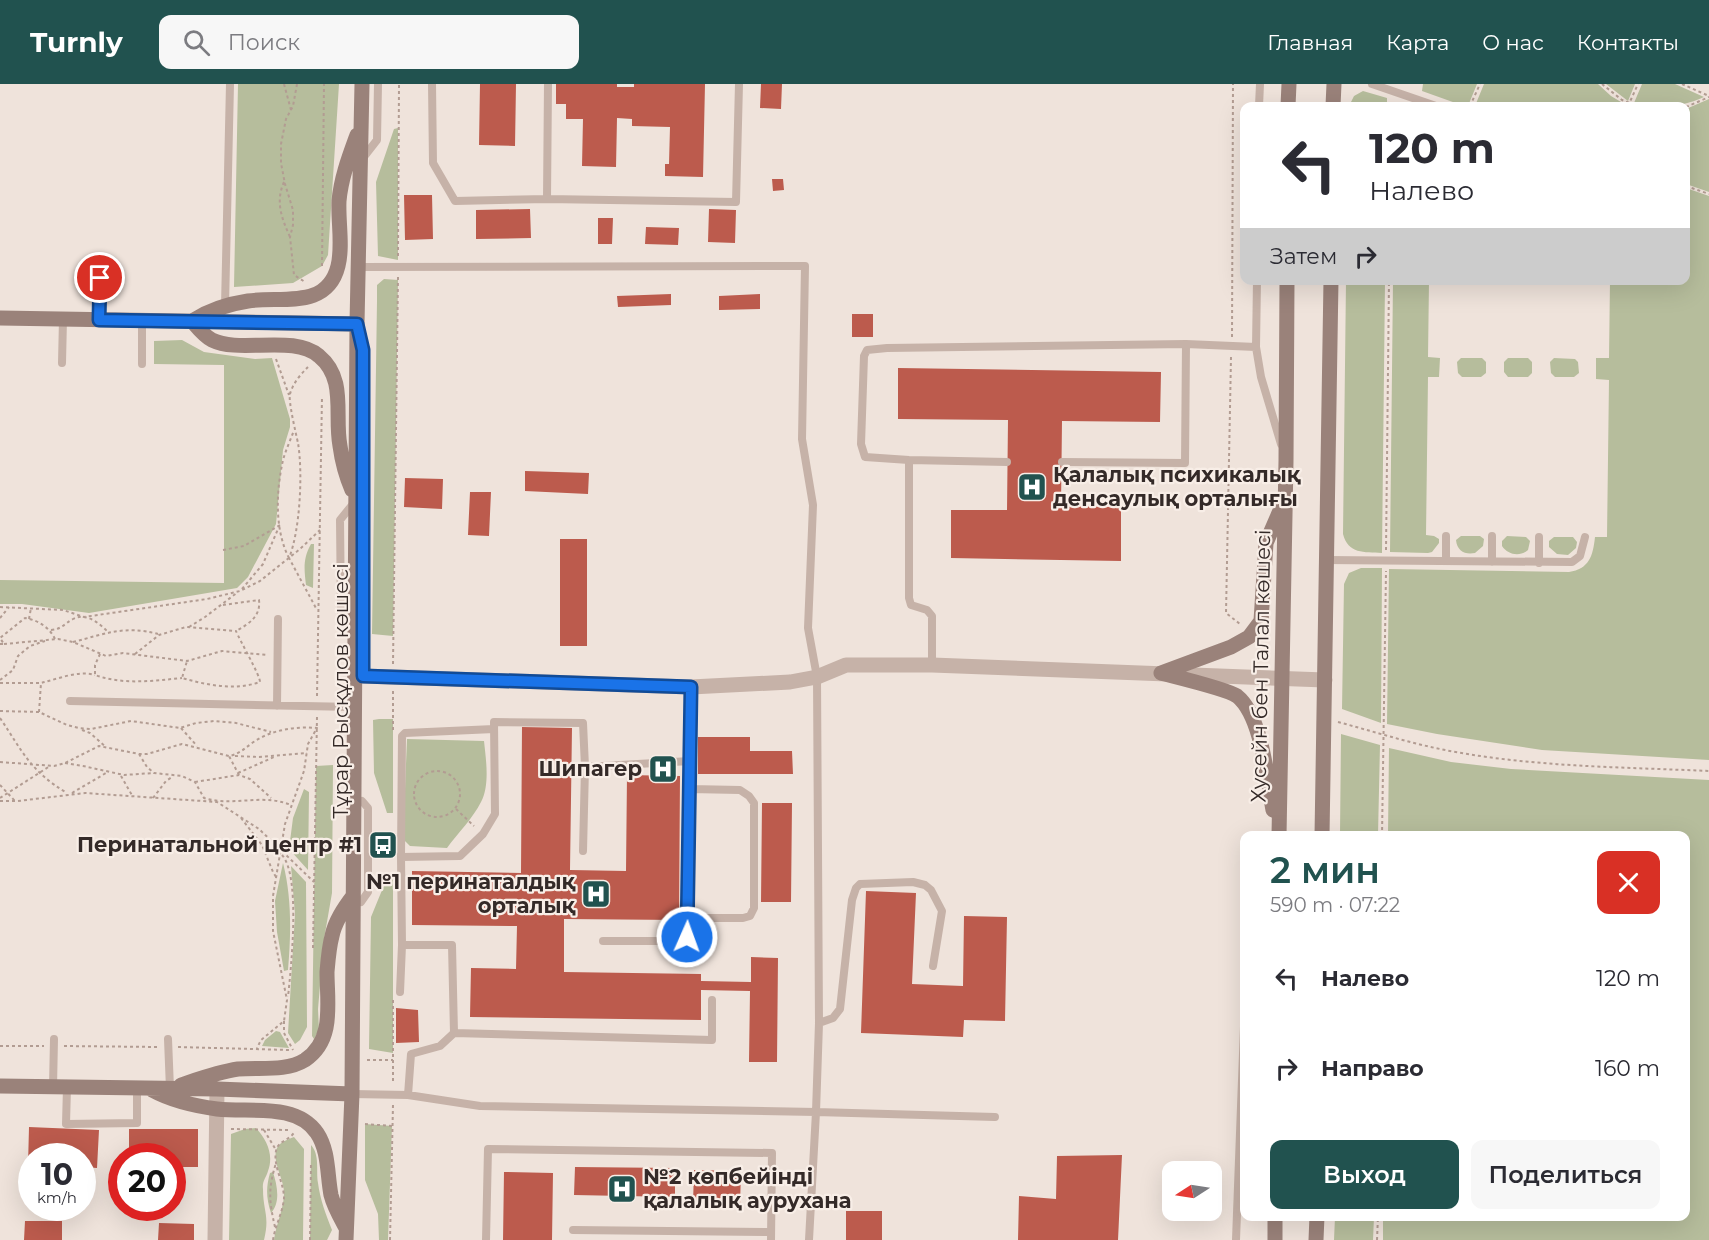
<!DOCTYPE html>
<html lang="ru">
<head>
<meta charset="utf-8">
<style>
	:root { --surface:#fff; --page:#f7f7f7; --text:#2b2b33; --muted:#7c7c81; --accent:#21524f }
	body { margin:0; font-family:Montserrat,sans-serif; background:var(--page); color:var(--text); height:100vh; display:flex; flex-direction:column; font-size:22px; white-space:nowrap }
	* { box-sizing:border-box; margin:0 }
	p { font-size:20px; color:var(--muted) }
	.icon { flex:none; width:33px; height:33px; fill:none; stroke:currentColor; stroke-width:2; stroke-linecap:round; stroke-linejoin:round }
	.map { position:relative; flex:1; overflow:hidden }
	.drawer { position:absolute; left:1240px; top:747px; width:450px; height:390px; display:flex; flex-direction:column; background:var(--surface); border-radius:12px; box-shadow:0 6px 24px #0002 }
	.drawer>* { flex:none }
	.hud { position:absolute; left:1240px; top:18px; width:450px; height:183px; border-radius:12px; box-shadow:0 6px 24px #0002; background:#fff; color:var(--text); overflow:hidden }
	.needle { width:39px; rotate:258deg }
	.controls { position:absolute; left:1162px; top:1077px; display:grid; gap:12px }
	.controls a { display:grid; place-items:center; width:60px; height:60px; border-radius:12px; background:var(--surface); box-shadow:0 6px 24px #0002; font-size:30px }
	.speed { position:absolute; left:18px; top:1059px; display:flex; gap:12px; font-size:30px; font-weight:700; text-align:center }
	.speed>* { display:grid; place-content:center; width:78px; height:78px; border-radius:50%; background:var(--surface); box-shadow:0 6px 24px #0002; line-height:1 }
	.speed small { font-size:15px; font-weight:400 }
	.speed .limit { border:9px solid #d22; background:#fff; color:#111 }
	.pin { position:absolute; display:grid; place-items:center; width:51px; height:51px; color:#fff; margin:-26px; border:3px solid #fff; border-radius:50%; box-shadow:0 2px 6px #0007 }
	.me { position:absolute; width:66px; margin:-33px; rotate:2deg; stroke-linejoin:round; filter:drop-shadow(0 0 4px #0008) }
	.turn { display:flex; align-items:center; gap:21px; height:126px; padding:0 30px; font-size:27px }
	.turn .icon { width:78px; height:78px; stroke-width:2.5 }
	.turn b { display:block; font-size:42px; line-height:51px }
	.then { display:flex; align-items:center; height:57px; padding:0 30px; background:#0003; gap:12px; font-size:22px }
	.round { display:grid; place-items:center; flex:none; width:63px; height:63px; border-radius:12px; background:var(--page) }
	.overview { display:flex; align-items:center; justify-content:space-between; height:102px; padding:0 30px }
	h1 { font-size:36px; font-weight:600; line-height:45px; color:var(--accent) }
	.cta { display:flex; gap:12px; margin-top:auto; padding:12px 30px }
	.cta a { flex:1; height:69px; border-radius:12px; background:var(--accent); color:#fff; font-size:24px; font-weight:600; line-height:69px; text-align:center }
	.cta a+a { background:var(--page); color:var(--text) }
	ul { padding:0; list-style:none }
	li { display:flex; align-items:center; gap:18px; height:90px; padding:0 30px }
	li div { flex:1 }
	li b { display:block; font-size:22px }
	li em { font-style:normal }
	header { display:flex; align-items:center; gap:36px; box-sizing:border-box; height:84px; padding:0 30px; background:var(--accent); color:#fff }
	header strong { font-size:28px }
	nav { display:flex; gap:33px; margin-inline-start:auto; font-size:21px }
	.search { width:420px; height:54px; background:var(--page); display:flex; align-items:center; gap:15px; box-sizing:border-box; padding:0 21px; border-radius:12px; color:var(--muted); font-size:22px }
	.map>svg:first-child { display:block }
	.green { fill:#b6bd9c }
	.building { fill:#bc5b4d }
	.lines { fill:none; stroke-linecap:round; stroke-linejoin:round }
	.path { stroke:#b29c92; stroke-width:2; stroke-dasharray:3 3; stroke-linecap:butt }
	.lane { stroke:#c6b2a8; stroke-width:8 }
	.street { stroke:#c6b2a8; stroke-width:15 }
	.secondary { stroke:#9a827a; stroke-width:15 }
	.route-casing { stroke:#114b97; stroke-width:15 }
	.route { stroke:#1a73e8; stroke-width:10 }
	.labels { text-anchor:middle; stroke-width:4.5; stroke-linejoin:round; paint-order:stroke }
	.poi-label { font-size:21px; font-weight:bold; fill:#342a28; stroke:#f8eee7; text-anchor:end }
	.street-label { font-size:21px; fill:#342a28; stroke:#f8eee7 }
</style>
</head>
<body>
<header>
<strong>Turnly</strong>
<div class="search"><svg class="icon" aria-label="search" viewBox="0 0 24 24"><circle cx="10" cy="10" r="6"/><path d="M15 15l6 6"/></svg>Поиск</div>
<nav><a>Главная</a><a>Карта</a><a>О нас</a><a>Контакты</a></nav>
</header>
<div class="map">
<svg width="1709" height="1156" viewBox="0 0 1709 1156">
	<rect width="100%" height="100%" fill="#efe3db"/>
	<path class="green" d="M238 0H339L328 171 322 182 293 199 234 203Z
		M1423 0H1477L1468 22H1464L1422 7Z
		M1484 0H1598L1611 12 1626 21 1475 22Z
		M1606 0H1635L1628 17Z
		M1642 0H1675L1704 13C1682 23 1658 26 1634 19Z
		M1363 7 1387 14V22H1349L1354 12Z
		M1709 15V108L1686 100V25Z
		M398 44V176L378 172 376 98 394 45Z
		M1686 104 1709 112V676L1542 666 1437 650 1387 640 1389 485 1569 488C1589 485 1593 472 1595 453H1607L1609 296 1596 295V274H1609L1610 197 1686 196Z
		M384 195 398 196 393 552 372 550 377 217V201Z
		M1346 197H1385L1382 469C1364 468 1348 470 1343 450Z
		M1393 197H1429L1428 273 1440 274 1439 293H1428L1426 451 1434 452 1439 455V459L1432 468 1428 469 1390 468Z
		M182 256 204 268 255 275 272 274 290 335V343L283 366 276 440 248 493 237 504 89 529 22 520H0V496L224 499V281L154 280V257Z
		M1461 274H1482L1486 278V289L1481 293H1462L1458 289 1457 278Z
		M1508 274H1528L1532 278V289L1528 293H1508L1504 288V278Z
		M1554 274 1575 275 1578 278 1579 289 1574 293H1555L1551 289 1550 278Z
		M1461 452H1480L1484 455 1483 462 1475 469C1465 471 1457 467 1456 456Z
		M1507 452 1526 453 1530 457 1528 466C1520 473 1508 471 1502 462V457Z
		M1554 453H1573L1577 458 1576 464 1568 471 1557 470 1549 463V457Z
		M311 460H314L313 504 306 501C304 485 303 474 311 460Z
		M1361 484H1382L1381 639 1342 625 1344 500 1349 489Z
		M379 635H393V729H387L374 689 373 636Z
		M1341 650 1380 661 1378 751H1340Z
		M407 655 484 657C486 676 490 701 481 718 473 734 458 749 447 764L410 762 403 755Z
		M1389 664 1451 678 1511 685 1709 696V1156H1383V1133L1686 1132V752L1388 751Z
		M333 681 332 809 324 855 318 925 319 946 314 955 312 952 316 682Z
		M304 705 309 708 308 786 289 765 293 734Z
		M283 779C292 814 291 851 288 886L284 887 277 848 275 817Z
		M291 782 306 798 307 943 300 956 295 960 288 949 295 830Z
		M393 793V969L369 965 371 833 387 794Z
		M276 947 280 948 289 964 262 962 265 956Z
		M365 1040 392 1042 388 1156H379L378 1130 365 1096Z
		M256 1044C267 1056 274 1071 268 1087 266 1094 262 1097 263 1105 263 1127 270 1132 264 1156H229L231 1050 245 1045Z
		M294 1053 304 1065 303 1156H274C276 1140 284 1125 284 1109 284 1095 273 1080 276 1067 278 1058 287 1056 294 1053Z
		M311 1061C320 1071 316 1086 318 1099 320 1115 326 1131 332 1146L327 1156H310Z
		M273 1088C277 1101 281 1118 271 1129 266 1114 266 1103 270 1089Z
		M1335 1133H1374L1373 1156H1334Z"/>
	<path class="building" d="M480 0H516L515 62 479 61Z
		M556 0H617V3H634V0H705L703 93 665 92V80H669L670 43 632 42V35L617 34 616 83 582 82 583 35H566V20H556Z
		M761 0H782L781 25 760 24Z
		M772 95H783L784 106 773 107Z
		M404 111H432L433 155 405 156Z
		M530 125 531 154 476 155V126Z
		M709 125 736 126 735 159 708 158Z
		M598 134H613L612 160H598Z
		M646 143 679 144 678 161 645 160Z
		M671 210V221L618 223 617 212Z
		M760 210V225L719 226V212Z
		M852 230H873V253H852Z
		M898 284 1161 288 1160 338 1062 337 1061 422 1121 423V477L951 474V426H1007L1008 336 898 335Z
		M525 387 589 389 588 410 525 407Z
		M405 394 443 395 442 425 404 423Z
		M470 408H491L489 452 468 451Z
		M560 455H587V562H560Z
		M522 643 572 644 570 786 626 787 627 691 680 692 679 836 564 835V888L701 890V897L751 898V873L778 874 777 978H749L750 907 701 906V936L470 933 471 884 516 885 517 842 412 841V787L521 789Z
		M698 653H750V667H792L793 690H698Z
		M762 719H792L791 818H761Z
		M866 807 916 809 912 900 963 902 964 832 1007 833 1005 937 964 936 963 953 861 949Z
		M396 924 418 926 419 958 396 959Z
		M29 1043 99 1046 97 1084 82 1083V1072H32V1082H28Z
		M129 1045H198V1083H172V1072H129Z
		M1122 1071 1118 1156H1018L1019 1112 1056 1115 1057 1072Z
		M575 1083 675 1084V1113L574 1111Z
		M694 1086 741 1087 740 1122 693 1120Z
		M504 1088 553 1089 552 1156H503Z
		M846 1127H882V1156H846Z
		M25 1137H62V1156H24Z
		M159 1139 194 1140V1156H158Z"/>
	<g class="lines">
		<path class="path" d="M284 0 291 26
			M297 0 293 22 286 35 281 60V79L285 100 293 126V141L290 153 294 191 305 198
			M1602 0 1622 16 1637 22
			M1682 0 1709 12
			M1470 22 1480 0
			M1628 22 1638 0
			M1686 23 1709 13
			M284 98C275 118 282 135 290 153
			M1686 102 1709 110
			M398 172 399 0
			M322 182 324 0
			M1232 253 1233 0
			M1231 273 1226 529 1240 540
			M276 275 289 311
			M308 283C301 290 293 299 290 310 288 316 296 350 298 359 303 389 300 447 289 474L317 526
			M223 466 244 462 280 441
			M1386 466 1389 196
			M289 474C275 447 276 410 282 381 284 369 290 358 294 346
			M242 505 263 480 278 445 280 444
			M223 521 259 516C261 532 249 540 236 547
			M0 523 63 526 84 533 207 515 240 507 260 497 300 465 320 446
			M0 534 9 523
			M29 535 31 524
			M189 543 205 533 238 508
			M51 546C62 545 64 540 73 535 86 528 99 539 108 548
			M73 558C105 550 124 541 158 550
			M0 560H4L0 554 25 534C38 536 50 544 55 555
			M4 560 58 555 73 558 106 572 123 569 187 577 222 567 268 571
			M100 570 95 581V591C123 601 152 597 182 594
			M135 570 159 551 186 543 236 547C240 557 260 591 260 598 234 607 207 601 182 594L187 577
			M393 580 398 193
			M0 596 13 586 18 572 30 562 45 557
			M0 599H41
			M317 612 322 312
			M0 627 39 628 67 641 79 644 91 645 131 637 180 644 196 639 214 637 236 639 271 648
			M39 628 41 599C58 595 78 586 95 591
			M0 634C23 668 30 687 67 709
			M1338 638C1372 647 1406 658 1440 665 1528 683 1620 683 1709 687
			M181 644 197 662
			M82 646 90 649 106 663
			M393 646V607
			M139 670 147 683 154 689 182 692 195 698 204 714C233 723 262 709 291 721
			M235 672 259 673 307 669
			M0 678 54 682 65 679 99 662 139 670H147L182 660 229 672
			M65 679 83 682 124 691 154 689
			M414 710a23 23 0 1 1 46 0a23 23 0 1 1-46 0Z
			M238 689 274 673
			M239 691 229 672C240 670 246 663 255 657 272 646 296 642 317 644L308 660 304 687 285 740 273 812V847L287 916 284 937 261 956 257 964
			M121 692 133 713
			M195 698 239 691 250 695 271 714
			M0 701 15 717
			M72 709 106 689
			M0 714 50 682
			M153 714 166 697 172 693
			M0 717H18L85 709 217 718 259 745 314 798
			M456 725 474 742
			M241 734 262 761 273 788 276 793
			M1382 752 1386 487
			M282 771C301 792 291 884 288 913
			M313 864 317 633
			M393 916V1000
			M284 937V949L293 966
			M0 962H44
			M64 962 158 963
			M178 963 290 966
			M367 976H393
			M365 1040 392 1042
			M231 1045 288 1046
			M264 1046 276 1066
			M275 1143C269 1117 268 1105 276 1079
			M273 1156C275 1142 283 1128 284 1114 284 1099 273 1082 276 1067 278 1056 290 1057 295 1047
			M310 1156 311 1078
			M390 1156 393 1021
			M1377 1156 1378 1132"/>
		<path class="lane" d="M432 0 433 79 455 117 547 115 736 118 739 0
			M1372 0 1436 22
			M1259 22 1260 0
			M363 74 377 56 378 0
			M547 115 548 0
			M1257 196 1256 263 1261 293 1281 360
			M225 222 230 0
			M99 235 101 182
			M142 236V280
			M62 279 63 235
			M909 376V514L911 521 927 526 932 532V581
			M1007 378 909 376 865 373 861 360 864 272 867 266 887 264 1186 260 1256 263
			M1062 378 1185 379 1186 260
			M1326 476 1572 478 1580 472 1585 453
			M1446 477V452
			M1492 478V452
			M1539 479V453
			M352 548 341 529 340 436 353 420
			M70 617 354 623
			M277 622 278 535
			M585 683 583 639 494 638 495 730 483 750 460 772 401 773 402 861H452L454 949 712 956V916
			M583 767 585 683 690 677
			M401 773 402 652 405 649 494 645
			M361 818 368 808V724L362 717
			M688 834H743L750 832 754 824V719L749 712 740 706 690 705
			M603 857H681L687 853 691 603
			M400 908 402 861
			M819 939 833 934 840 925 852 816 856 804 860 800 913 798 925 801 931 806 942 827 933 882
			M168 955 170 1005
			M53 1003 54 955
			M67 1003 66 1040 137 1039V1005
			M352 1010 408 1011 480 1022 816 1028 819 939 817 593 808 544 813 421 802 355 805 182 358 183
			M408 1011 411 970 440 962 454 949
			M573 1146 771 1148
			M486 1156 488 1065 772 1069 771 1156
			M809 1156 816 1028 995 1033
			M1236 1156 1245 916"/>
		<path class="street" d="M363 592 691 603 790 598 817 593 846 581H932L1325 596
			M215 1156 217 1005"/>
		<path class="secondary" d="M1288 22 1289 0
			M1333 22 1334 0
			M0 234 357 240
			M192 237C209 226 228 220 248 217 282 212 327 226 338 182 343 162 338 138 339 117 341 94 349 73 357 51
			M192 237C198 244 204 252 212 256 240 270 294 250 319 272 347 295 334 331 340 362 342 377 346 392 352 406
			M1161 589 1231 563 1249 553 1261 537 1266 459 1282 422
			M1161 589C1176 593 1227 605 1237 612 1262 632 1267 695 1273 726
			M1279 752 1286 377 1287 196
			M1322 752 1331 196
			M181 1001C199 995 218 988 238 985 259 983 286 988 305 976 335 956 327 919 327 888 328 876 329 863 332 852 335 837 344 824 353 812
			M0 1002 217 1005 352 1010
			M152 1006C172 1017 195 1022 217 1025 249 1029 296 1018 317 1049 329 1067 327 1090 331 1111 334 1123 340 1133 346 1144
			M346 1156 352 1010 357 240 362 0
			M1275 1156V1132
			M1316 1156 1317 1132"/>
	</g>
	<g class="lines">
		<g class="route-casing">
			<path id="route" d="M100 194 99 236 357 240 363 266V592L691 603 687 853"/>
		</g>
		<use href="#route" class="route"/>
	</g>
	<defs>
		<g id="hospital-square" transform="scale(1.5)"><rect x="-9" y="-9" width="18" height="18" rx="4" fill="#21524f" stroke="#f8eee7"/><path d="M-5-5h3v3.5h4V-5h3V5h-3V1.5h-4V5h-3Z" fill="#fff"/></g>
		<g id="bus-square" transform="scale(1.5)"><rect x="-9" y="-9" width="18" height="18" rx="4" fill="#21524f" stroke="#f8eee7"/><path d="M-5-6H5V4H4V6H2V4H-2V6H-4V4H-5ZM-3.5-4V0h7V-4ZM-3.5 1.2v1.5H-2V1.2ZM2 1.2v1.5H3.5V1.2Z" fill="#fff"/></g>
	</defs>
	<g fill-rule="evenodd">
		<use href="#hospital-square" x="1032" y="403"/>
		<use href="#hospital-square" x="663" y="685"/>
		<use href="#bus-square" x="383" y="761"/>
		<use href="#hospital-square" x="596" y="810"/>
		<use href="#hospital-square" x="622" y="1105"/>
	</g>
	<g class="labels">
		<g class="poi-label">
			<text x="1053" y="398" text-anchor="start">Қалалық психикалық<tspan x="1053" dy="24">денсаулық орталығы</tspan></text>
			<text x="642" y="692">Шипагер</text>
			<text x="362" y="768">Перинатальной центр #1</text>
			<text x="575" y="805">№1 перинаталдық<tspan x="575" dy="24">орталық</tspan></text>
			<text x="643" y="1100" text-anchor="start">№2 көпбейінді<tspan x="643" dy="24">қалалық аурухана</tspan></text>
		</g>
		<g class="street-label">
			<text transform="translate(1261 582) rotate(-89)" y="7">Хусейн бен Талал көшесі</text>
			<text transform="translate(341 607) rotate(-90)" y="7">Тұрар Рысқұлов көшесі</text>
		</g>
	</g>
</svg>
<div class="controls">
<a><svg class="needle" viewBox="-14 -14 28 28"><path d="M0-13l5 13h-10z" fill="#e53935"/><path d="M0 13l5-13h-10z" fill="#7c7c81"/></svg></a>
</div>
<div class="speed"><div>10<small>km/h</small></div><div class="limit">20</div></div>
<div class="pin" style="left:100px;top:194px;background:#d93025"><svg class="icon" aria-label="arrive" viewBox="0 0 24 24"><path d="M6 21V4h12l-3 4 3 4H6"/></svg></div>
<svg class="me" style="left:687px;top:853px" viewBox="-20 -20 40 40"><circle r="17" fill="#1a73e8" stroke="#fff" stroke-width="3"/><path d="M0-11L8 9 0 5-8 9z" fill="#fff"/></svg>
<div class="hud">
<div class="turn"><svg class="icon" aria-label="left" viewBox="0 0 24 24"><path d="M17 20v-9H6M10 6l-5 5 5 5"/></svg><div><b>120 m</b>Налево</div></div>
<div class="then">Затем<svg class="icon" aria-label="right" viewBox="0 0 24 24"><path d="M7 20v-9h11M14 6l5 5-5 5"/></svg></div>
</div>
<section class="drawer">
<div class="overview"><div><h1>2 мин</h1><p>590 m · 07:22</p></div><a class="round" style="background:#d93025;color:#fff"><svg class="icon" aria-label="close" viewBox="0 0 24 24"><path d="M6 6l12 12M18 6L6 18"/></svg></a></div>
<ul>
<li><svg class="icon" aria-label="left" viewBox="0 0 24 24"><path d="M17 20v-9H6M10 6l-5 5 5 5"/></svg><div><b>Налево</b></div><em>120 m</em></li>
<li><svg class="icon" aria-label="right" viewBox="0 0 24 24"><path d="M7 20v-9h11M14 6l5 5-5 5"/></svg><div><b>Направо</b></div><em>160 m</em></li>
</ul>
<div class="cta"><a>Выход</a><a>Поделиться</a></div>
</section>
</div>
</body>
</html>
